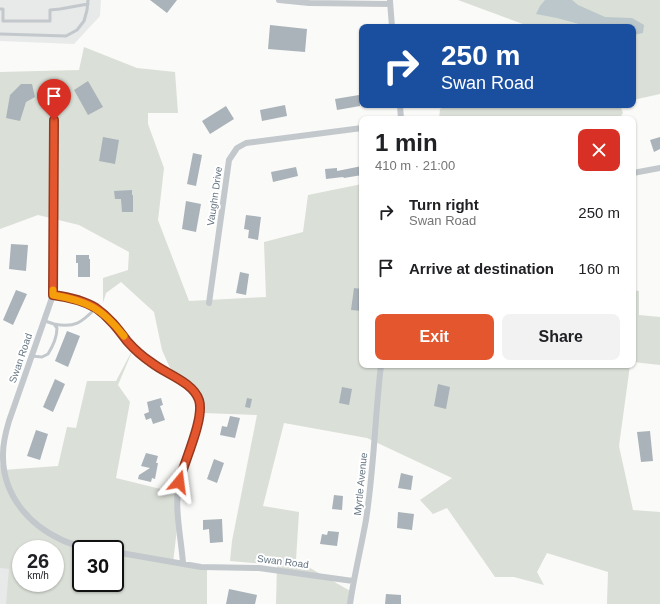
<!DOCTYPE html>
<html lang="en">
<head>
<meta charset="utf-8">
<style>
	:root { --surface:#fff; --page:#f2f2f2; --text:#202124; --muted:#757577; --accent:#e4572e }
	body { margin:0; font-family:Helvetica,sans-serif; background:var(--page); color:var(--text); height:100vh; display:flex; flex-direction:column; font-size:15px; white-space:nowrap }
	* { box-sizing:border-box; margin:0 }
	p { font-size:13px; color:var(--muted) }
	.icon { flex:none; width:22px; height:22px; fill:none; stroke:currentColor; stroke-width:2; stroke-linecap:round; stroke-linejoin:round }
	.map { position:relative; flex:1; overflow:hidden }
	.details { position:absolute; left:359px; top:116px; width:277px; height:252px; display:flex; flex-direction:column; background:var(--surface); border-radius:8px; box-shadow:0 1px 3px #0004 }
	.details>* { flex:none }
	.banner { position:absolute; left:359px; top:24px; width:277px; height:84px; border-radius:8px; box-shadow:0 1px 3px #0004; background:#1a4fa0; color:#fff; overflow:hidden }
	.speed { position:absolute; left:12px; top:540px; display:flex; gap:8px; font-size:20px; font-weight:700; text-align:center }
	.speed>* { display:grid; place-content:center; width:52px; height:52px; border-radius:50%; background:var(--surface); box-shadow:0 1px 3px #0004; line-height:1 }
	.speed small { font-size:10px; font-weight:400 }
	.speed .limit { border:2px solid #111; border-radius:6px; background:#fff; color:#111 }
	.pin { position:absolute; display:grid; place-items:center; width:34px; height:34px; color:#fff; margin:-41px -17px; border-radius:50% 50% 50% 0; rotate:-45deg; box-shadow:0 0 4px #0007 }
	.pin .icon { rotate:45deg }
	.me { position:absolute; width:44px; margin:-22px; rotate:16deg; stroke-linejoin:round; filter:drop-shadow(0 0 3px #0008) }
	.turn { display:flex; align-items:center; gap:14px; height:84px; padding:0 16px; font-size:18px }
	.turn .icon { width:52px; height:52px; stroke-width:2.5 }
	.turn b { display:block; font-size:28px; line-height:34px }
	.round { display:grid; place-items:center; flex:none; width:42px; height:42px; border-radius:8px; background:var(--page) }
	.summary { display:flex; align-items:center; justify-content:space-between; height:68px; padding:0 16px }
	h1 { font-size:24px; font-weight:800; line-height:30px }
	.button { display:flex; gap:8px; margin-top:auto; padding:8px 16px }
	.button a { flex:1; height:46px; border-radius:8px; background:var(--accent); color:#fff; font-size:16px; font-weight:800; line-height:46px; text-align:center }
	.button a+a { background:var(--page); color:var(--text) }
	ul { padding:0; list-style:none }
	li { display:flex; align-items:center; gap:12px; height:56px; padding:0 16px }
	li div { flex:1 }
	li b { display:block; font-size:15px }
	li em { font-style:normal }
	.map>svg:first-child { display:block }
	.built { fill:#e8e9e9 }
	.green { fill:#dadfd7; fill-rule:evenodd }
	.water { fill:#bbc7cb }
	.building { fill:#aab3b9 }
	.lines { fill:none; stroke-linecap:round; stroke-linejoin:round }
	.service { stroke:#c3c8cc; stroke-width:3 }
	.minor { stroke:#c3c8cc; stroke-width:6 }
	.route-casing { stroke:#94391e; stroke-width:10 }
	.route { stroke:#e4572e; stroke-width:7 }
	.slow { stroke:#f59e0b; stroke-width:7 }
	.labels { text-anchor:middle; stroke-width:4; stroke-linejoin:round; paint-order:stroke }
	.street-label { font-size:10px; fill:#657683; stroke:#fff }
</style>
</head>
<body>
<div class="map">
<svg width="660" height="604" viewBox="0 0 660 604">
	<rect width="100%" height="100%" fill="#fafaf8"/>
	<path class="built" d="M0 0H101L100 16 74 44 0 41Z
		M0 554 12 560 11 604H0Z"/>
	<path class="green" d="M458 0H660V94L633 100V27H531Z
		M84 47 137 68 175 72 178 113H148V124L164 168 158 220 189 301 266 297 264 242 303 232 308 195 362 184V365H630L619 446 633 510 660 512V604H607L608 572 547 553 537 572 544 585 514 577H495L447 508 433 514 420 500 452 478 367 438 284 423 263 506 299 512 296 560 352 592 351 604H276L277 565 230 561 232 541 257 415 204 413 198 393 170 368 162 350 154 312 121 282 106 293 103 303V278L128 270 129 252 79 225 38 215 0 229V72L79 70Z
		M449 105H620L623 113 619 119H439L440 109Z
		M633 290 639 291V315L660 317V365L633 362Z
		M134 347 118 385 130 402 116 478 181 494 173 563 207 569V604H6L9 569 0 568V464L3 470 58 466 67 427 76 428 87 381H116ZM21 549H55V583H21ZM81 549H115V583H81Z"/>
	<path class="water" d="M545 0H572L578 5 605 17 632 18 644 25 643 33 633 35V27H590L557 18 536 14 540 6Z"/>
	<path class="building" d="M150 0H177L167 13Z
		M270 25 307 29 305 52 268 49Z
		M88 81 103 107 88 115 74 90Z
		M21 84H32L35 97 26 102 20 121 6 118 10 95Z
		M359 95 360 106 337 110 335 99Z
		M285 105 287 116 262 121 260 110Z
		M226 106 234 119 210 134 202 121Z
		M103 137 119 140 115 164 99 161Z
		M660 137V149L654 152 650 140Z
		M193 153 202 155 196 186 187 184Z
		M362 166V175L344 178 343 177 326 179 325 169 337 168V171Z
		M296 167 298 176 273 182 271 172Z
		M132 190V195H133V212H122L121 199H115L114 191Z
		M186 201 201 204 196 232 182 229Z
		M246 215 261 217 258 240 248 238 249 230 244 229Z
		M11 244 28 245 26 271 9 269Z
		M76 255H89V259H90V277H78V263H76Z
		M240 272 249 274 246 295 236 293Z
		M354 288 362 289V311L351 310Z
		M16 290 27 294 13 325 3 320Z
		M67 331 80 336 68 367 55 361Z
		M55 379 65 384 53 412 43 407Z
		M438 384 450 387 446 409 434 406Z
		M342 387 352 389 349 405 339 403Z
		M161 398 163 405 160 406 165 420 153 424 151 418 146 420 144 414 149 412 147 402Z
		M247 398 252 399 250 408 245 407Z
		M230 416 240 418 235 438 220 435 222 426 227 427Z
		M36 430 48 434 40 460 27 456Z
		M650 431 653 461 641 462 637 432Z
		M146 453 158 456 156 463H158L155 479 152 478 151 482 138 479 139 475 150 468 141 466Z
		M214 459 224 463 217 483 207 479Z
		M401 473 413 476 411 490 398 488Z
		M334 495 343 496 342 510 332 509Z
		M398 512 414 514 412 530 397 528Z
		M222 519 223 542 210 543 209 529 203 530V520Z
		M328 531 339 532 337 546 320 544 322 534 327 535Z
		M229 589 257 595 255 604H226Z
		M386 594 401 595V604H385Z"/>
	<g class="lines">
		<path class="service" d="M0 9H3V21H50V10L60 9 88 4
			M0 34 66 36 77 30 84 21 87 10 88 0
			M54 324C75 328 81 323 96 308
			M31 356 42 357 48 354C53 346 57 337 57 328L54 324 45 321"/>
		<path class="minor" d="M279 0 309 3 390 4
			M390 1 392 27
			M400 105 401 119
			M54 121 53 295 9 421C6 431 3 442 3 454 2 493 27 524 62 540 73 546 86 547 98 549
			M633 173 660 168
			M53 295C68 298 83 300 96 308 114 320 124 340 140 354 148 360 156 366 164 372 181 381 198 388 200 409 202 426 183 462 179 481 174 508 181 537 183 563
			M209 303 229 160 237 148 246 143 362 128
			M115 552 201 567 259 568 353 581
			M350 604C354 576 361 548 366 520 374 469 375 416 381 365"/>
	</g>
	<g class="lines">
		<g class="route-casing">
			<path id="route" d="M54 120 53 295C68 297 83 300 96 308 109 317 118 329 127 341 134 349 143 357 152 363 166 374 193 382 199 400 205 418 184 462 179 482"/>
		</g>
		<use href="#route" class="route"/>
		<path class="slow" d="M53 290V295C87 301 102 308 124 336"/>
	</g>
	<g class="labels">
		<g class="street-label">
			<text transform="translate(214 196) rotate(-82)" y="4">Vaughn Drive</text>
			<text transform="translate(20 358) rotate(-71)" y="4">Swan Road</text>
			<text transform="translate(360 484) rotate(-84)" y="4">Myrtle Avenue</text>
			<text transform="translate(283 561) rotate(7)" y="4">Swan Road</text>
		</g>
	</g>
</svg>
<div class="speed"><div>26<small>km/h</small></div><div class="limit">30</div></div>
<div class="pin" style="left:54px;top:120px;background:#d93025"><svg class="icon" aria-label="arrive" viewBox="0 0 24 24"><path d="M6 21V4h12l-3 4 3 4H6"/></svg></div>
<svg class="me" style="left:179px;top:482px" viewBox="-20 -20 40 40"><path d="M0-17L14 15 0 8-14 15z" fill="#e4572e" stroke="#fff" stroke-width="4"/></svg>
<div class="banner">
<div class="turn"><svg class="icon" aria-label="right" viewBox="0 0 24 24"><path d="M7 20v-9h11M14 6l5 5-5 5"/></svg><div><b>250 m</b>Swan Road</div></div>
</div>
<section class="details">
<div class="summary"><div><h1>1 min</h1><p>410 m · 21:00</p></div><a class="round" style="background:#d93025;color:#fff"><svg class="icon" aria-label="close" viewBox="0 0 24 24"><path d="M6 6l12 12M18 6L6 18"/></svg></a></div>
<ul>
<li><svg class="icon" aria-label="right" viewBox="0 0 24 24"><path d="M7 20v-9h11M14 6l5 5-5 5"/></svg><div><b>Turn right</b><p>Swan Road</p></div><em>250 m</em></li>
<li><svg class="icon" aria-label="arrive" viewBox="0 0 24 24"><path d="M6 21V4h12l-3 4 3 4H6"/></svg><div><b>Arrive at destination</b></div><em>160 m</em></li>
</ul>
<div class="button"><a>Exit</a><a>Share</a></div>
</section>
</div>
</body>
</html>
